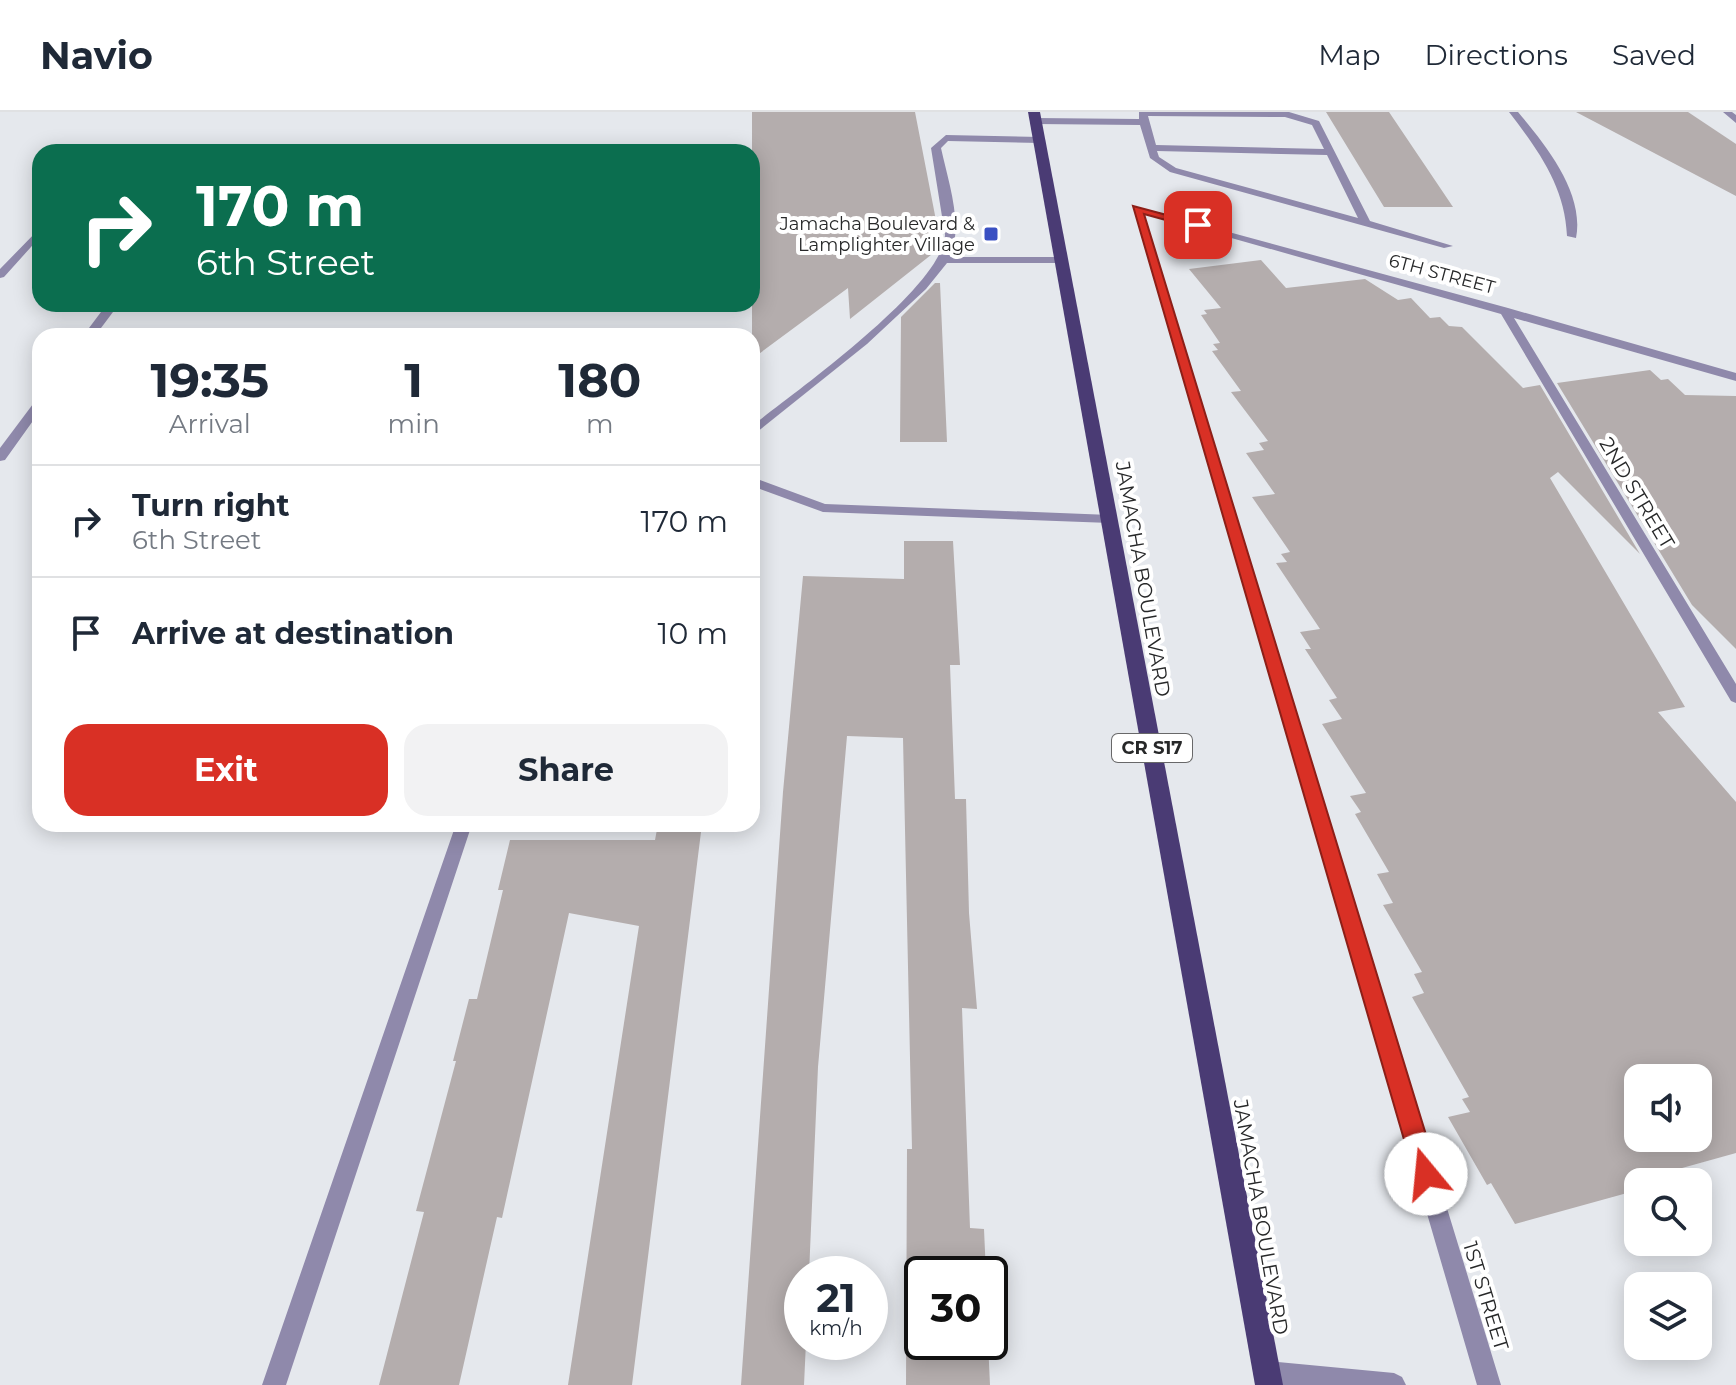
<!DOCTYPE html>
<html lang="en">
<head>
<meta charset="utf-8">
<style>
	:root { --surface:#fff; --page:#f2f2f3; --text:#1f2937; --muted:#747a83; --line:#e0e1e3; --accent:#d93025 }
	body { margin:0; font-family:Montserrat,sans-serif; background:var(--page); color:var(--text); height:100vh; display:flex; flex-direction:column; font-size:30px; white-space:nowrap }
	* { box-sizing:border-box; margin:0 }
	p { font-size:26px; color:var(--muted) }
	.icon { flex:none; width:44px; height:44px; fill:none; stroke:currentColor; stroke-width:2; stroke-linecap:round; stroke-linejoin:round }
	.map { position:relative; flex:1; overflow:hidden }
	.drawer { position:absolute; left:32px; top:216px; width:728px; height:504px; display:flex; flex-direction:column; background:var(--surface); border-radius:24px; box-shadow:0 4px 20px #0003 }
	.drawer>* { flex:none }
	.banner { position:absolute; left:32px; top:32px; width:728px; height:168px; border-radius:24px; box-shadow:0 4px 20px #0003; background:#0b6e4f; color:#fff; overflow:hidden }
	.buttons { position:absolute; left:1624px; top:952px; display:grid; gap:16px }
	.buttons a { display:grid; place-items:center; width:88px; height:88px; border-radius:16px; background:var(--surface); box-shadow:0 4px 20px #0003; font-size:40px }
	.speed { position:absolute; left:784px; top:1144px; display:flex; gap:16px; font-size:40px; font-weight:700; text-align:center }
	.speed>* { display:grid; place-content:center; width:104px; height:104px; border-radius:50%; background:var(--surface); box-shadow:0 4px 20px #0003; line-height:1 }
	.speed small { font-size:20px; font-weight:400 }
	.speed .limit { border:4px solid #111; border-radius:12px; background:#fff; color:#111 }
	.pin { position:absolute; display:grid; place-items:center; width:68px; height:68px; color:#fff; margin:-34px; border-radius:16px; box-shadow:0 4px 12px #0006 }
	.me { position:absolute; width:88px; margin:-44px; rotate:343deg; stroke-linejoin:round; filter:drop-shadow(0 0 6px #0008) }
	.turn { display:flex; align-items:center; gap:28px; height:168px; padding:0 32px; font-size:36px }
	.turn .icon { width:104px; height:104px; stroke-width:2.5 }
	.turn b { display:block; font-size:56px; line-height:68px }
	.eta { display:flex; justify-content:space-evenly; align-items:center; height:136px; text-align:center }
	.eta b { font-size:48px; font-weight:700; line-height:56px }
	.primary-button { display:flex; gap:16px; margin-top:auto; padding:16px 32px }
	.primary-button a { flex:1; height:92px; border-radius:24px; background:var(--accent); color:#fff; font-size:32px; font-weight:700; line-height:92px; text-align:center }
	.primary-button a+a { background:var(--page); color:var(--text) }
	ul { padding:0; list-style:none }
	li { display:flex; align-items:center; gap:24px; height:112px; padding:0 32px; border-top:2px solid var(--line) }
	li div { flex:1 }
	li b { display:block; font-size:30px }
	li em { font-style:normal }
	header { display:flex; align-items:center; gap:48px; box-sizing:border-box; height:112px; padding:0 40px; background:var(--surface); border-bottom:2px solid var(--line) }
	header strong { font-size:38px }
	nav { display:flex; gap:44px; margin-inline-start:auto; font-size:28px }
	.map>svg:first-child { display:block }
	.building { fill:#b4adad; fill-rule:evenodd }
	.lines { fill:none; stroke-linecap:round; stroke-linejoin:round }
	.lane { fill:#8f89ab; fill-rule:evenodd }
	.street { fill:#8f89ab; fill-rule:evenodd }
	.primary { fill:#4a3b74; fill-rule:evenodd }
	.route { fill:#d93025; stroke:#8d1f18; stroke-width:2 }
	.poi-dot { fill:#3a50c2; stroke:#fff; stroke-width:3 }
	.labels { text-anchor:middle; stroke-width:8; stroke-linejoin:round; paint-order:stroke }
	.far-poi-label { font-size:18px; fill:#272829; stroke:#fff; text-anchor:end }
	.far-street-label { font-size:18px; fill:#272829; stroke:#fff }
	.shield { fill:#fff; stroke:#686869; stroke-width:2 }
	.shield-label { font-size:18px; font-weight:bold; fill:#272829 }
	.street-label { font-size:20px; fill:#272829; stroke:#fff }
</style>
</head>
<body>
<header>
<strong>Navio</strong>
<nav><a>Map</a><a>Directions</a><a>Saved</a></nav>
</header>
<div class="map">
<svg width="1736" height="1273" viewBox="0 0 1736 1273">
	<rect width="100%" height="100%" fill="#e5e8ed"/>
	<path class="building" d="M752 0H915L940 129 936 139 850 207 848 176 752 247Z
		M1326 0H1389L1453 95H1384Z
		M1576 0H1688L1736 32V84Z
		M1261 148 1286 176 1365 167 1398 188 1411 186 1430 206 1440 205 1449 214 1462 215 1523 276 1540 273 1640 442 1558 360 1550 366 1685 595 1658 600 1736 690V1041L1639 1068 1638 1078 1515 1112 1491 1071 1487 1073 1448 1005 1470 1000 1462 987 1469 985 1412 885 1424 881 1414 862 1422 860 1383 793 1393 791 1377 762 1389 760 1355 702 1361 700 1350 684 1366 681 1322 612 1342 607 1329 588 1337 586 1305 537H1311L1300 520 1320 517 1276 451 1287 450 1281 442 1290 440 1252 385 1275 382 1246 341 1264 338 1259 331 1268 329 1231 280 1241 279 1212 239 1218 238 1213 232 1220 231 1201 203 1207 202 1204 198 1221 196 1189 157ZM1638 966H1698V1026H1638Z
		M935 171H940L947 330H900L901 205Z
		M1650 258 1661 268 1668 267 1685 283 1736 284V537L1692 493 1557 271Z
		M904 429H953L960 553H950L955 687H966L969 801 977 897 962 896 970 1116 984 1117 986 1162H922V1230H988L990 1273H906L907 1037H912L903 626 847 624 818 955 809 1162H802V1230H806L804 1273H741L783 680 803 464 904 467Z
		M658 712H702L632 1273H568L639 814 569 801 502 1106 497 1105 459 1273H379L424 1100 416 1099 456 949H453L469 887H477L503 778H498L510 728H655Z"/>
	<g class="lines">
		<path class="lane" d="M1139 0H1289L1319 9 1370 109 1453 134 1444 136 1170 60 1150 46 1140 13 1036 12 1032 9 1036 6 1139 7ZM1148 4 1285 5 1312 13 1324 37 1156 33ZM1157 39 1327 43 1358 106 1176 56 1159 45Z
			M1509 0H1518C1545 32 1585 81 1576 126L1567 124C1565 74 1538 38 1509 0Z
			M946 23 1040 25 1045 28 1040 31 948 29 941 36C948 69 964 113 950 145H1062L1067 148 1062 151H947L926 177 867 232 752 324V314C795 280 943 175 945 123L931 36Z
			M40 116V125L4 165 0 166V157Z
			M107 192H119L95 224H83Z
			M40 287V299L5 348 0 349V336L36 288Z
			M752 365 825 392 1110 403 1117 407 1110 411 823 400 752 374Z
			M456 712H472L286 1273H262Z"/>
		<path class="street" d="M1723 0H1732L1736 3V11Z
			M1133 94 1508 196 1736 261V269L1514 206 1736 572V591L1731 589 1501 202 1143 101 1501 1273H1477Z
			M1267 1249 1394 1261 1402 1265 1406 1273H1267L1259 1269 1255 1261 1259 1253Z"/>
		<path class="primary" d="M1028 0H1040L1283 1273H1255Z"/>
	</g>
	<path class="route" d="M1133 94 1204 113 1198 117 1144 102 1438 1062 1434 1070 1426 1074 1418 1070 1414 1062Z"/>
	<rect class="poi-dot" x="983" y="114" width="16" height="16" rx="4"/>
	<g class="labels">
		<g class="far-poi-label">
			<text x="975" y="118">Jamacha Boulevard &amp;<tspan x="975" dy="21">Lamplighter Village</tspan></text>
		</g>
		<g class="far-street-label">
			<text transform="translate(1442 162) rotate(15)" y="6">6TH STREET</text>
		</g>
		<rect class="shield" x="1112" y="622" width="80" height="28" rx="6"/>
		<g class="shield-label">
			<text x="1152" y="642">CR S17</text>
		</g>
		<g class="street-label">
			<text transform="translate(1637 381) rotate(59)" y="7">2ND STREET</text>
			<text transform="translate(1143 467) rotate(80)" y="7">JAMACHA BOULEVARD</text>
			<text transform="translate(1261 1105) rotate(80)" y="7">JAMACHA BOULEVARD</text>
			<text transform="translate(1486 1184) rotate(73)" y="7">1ST STREET</text>
		</g>
	</g>
</svg>
<div class="buttons">
<a><svg class="icon" aria-label="sound" viewBox="0 0 24 24"><path d="M4 9h4l5-4v14l-5-4H4zM17 9q2 3 0 6"/></svg></a>
<a><svg class="icon" aria-label="search" viewBox="0 0 24 24"><circle cx="10" cy="10" r="6"/><path d="M15 15l6 6"/></svg></a>
<a><svg class="icon" aria-label="layers" viewBox="0 0 24 24"><path d="M12 4l9 5-9 5-9-5zM3 14l9 5 9-5"/></svg></a>
</div>
<div class="speed"><div>21<small>km/h</small></div><div class="limit">30</div></div>
<div class="pin" style="left:1198px;top:113px;background:#d93025"><svg class="icon" aria-label="arrive" viewBox="0 0 24 24"><path d="M6 21V4h12l-3 4 3 4H6"/></svg></div>
<svg class="me" style="left:1426px;top:1062px" viewBox="-20 -20 40 40"><circle r="19" fill="#fff"/><path d="M0-13L10 11 0 6-10 11z" fill="#d93025"/></svg>
<div class="banner">
<div class="turn"><svg class="icon" aria-label="right" viewBox="0 0 24 24"><path d="M7 20v-9h11M14 6l5 5-5 5"/></svg><div><b>170 m</b>6th Street</div></div>
</div>
<section class="drawer">
<div class="eta">
<div><b>19:35</b><p>Arrival</p></div>
<div><b>1</b><p>min</p></div>
<div><b>180</b><p>m</p></div>
</div>
<ul>
<li><svg class="icon" aria-label="right" viewBox="0 0 24 24"><path d="M7 20v-9h11M14 6l5 5-5 5"/></svg><div><b>Turn right</b><p>6th Street</p></div><em>170 m</em></li>
<li><svg class="icon" aria-label="arrive" viewBox="0 0 24 24"><path d="M6 21V4h12l-3 4 3 4H6"/></svg><div><b>Arrive at destination</b></div><em>10 m</em></li>
</ul>
<div class="primary-button"><a>Exit</a><a>Share</a></div>
</section>
</div>
</body>
</html>
